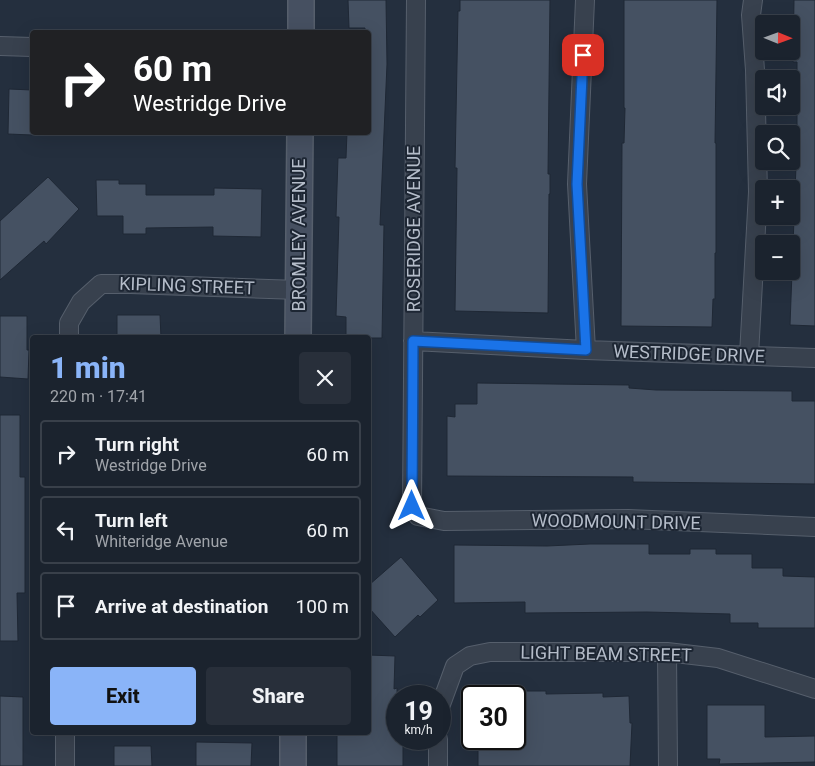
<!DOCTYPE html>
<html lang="en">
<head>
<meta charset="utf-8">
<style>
	:root { --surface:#1b232e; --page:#282f3a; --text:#f1f3f6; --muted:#a0a4aa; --line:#39404a; --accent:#8ab4f8 }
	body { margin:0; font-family:Roboto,sans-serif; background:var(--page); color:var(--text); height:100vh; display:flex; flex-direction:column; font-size:19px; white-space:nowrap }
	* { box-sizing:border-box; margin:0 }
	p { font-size:16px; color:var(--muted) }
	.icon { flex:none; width:28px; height:28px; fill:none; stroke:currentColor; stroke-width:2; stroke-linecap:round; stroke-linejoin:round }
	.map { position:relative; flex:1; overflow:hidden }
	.details { position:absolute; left:30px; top:335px; width:341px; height:400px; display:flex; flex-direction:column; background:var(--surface); border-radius:5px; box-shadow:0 5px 20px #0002,0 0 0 1px var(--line) }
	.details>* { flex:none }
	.top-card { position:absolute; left:30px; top:30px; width:341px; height:105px; border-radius:5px; box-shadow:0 5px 20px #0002,0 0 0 1px var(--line); background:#202124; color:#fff; overflow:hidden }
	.needle { width:32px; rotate:91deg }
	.buttons { position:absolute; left:755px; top:15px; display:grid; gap:10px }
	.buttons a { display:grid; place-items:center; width:45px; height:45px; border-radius:5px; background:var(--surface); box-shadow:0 5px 20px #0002,0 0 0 1px var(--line); font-size:25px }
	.speed { position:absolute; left:386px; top:685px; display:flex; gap:10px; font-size:25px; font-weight:700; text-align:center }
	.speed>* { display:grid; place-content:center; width:65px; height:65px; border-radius:50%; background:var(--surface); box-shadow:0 5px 20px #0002,0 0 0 1px var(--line); line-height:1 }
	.speed small { font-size:12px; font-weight:400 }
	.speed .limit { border:2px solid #111; border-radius:8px; background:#fff; color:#111 }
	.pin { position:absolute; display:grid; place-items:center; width:42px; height:42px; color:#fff; margin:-21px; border-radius:10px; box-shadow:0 2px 8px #0006 }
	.me { position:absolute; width:55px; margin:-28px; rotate:0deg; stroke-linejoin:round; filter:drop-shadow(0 0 4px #0008) }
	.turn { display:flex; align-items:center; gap:18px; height:105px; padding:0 20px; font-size:22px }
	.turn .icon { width:65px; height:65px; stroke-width:2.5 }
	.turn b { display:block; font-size:35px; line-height:42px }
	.round { display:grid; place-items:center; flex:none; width:52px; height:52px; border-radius:5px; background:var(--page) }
	.headline { display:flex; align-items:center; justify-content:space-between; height:85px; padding:0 20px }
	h1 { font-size:30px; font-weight:800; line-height:38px; color:var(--accent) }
	.button { display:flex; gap:10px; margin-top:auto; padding:10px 20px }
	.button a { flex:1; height:58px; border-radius:5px; background:var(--accent); color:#111; font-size:20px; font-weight:800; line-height:58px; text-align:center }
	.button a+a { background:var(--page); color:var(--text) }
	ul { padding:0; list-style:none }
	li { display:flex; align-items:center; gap:15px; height:68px; margin:0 10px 8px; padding:0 10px; border:2px solid var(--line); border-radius:5px }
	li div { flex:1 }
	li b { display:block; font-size:19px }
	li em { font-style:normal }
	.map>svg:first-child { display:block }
	.building { fill:#455162; stroke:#1f2835 }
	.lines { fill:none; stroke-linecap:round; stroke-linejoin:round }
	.street-casing { stroke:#565f6c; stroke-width:20 }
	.secondary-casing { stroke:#565f6c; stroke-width:28 }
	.street { stroke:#38414e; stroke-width:18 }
	.secondary { stroke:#465061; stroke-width:25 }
	.route-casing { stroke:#114b97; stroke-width:12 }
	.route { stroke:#1a73e8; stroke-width:9 }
	.labels { text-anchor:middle; stroke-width:4; stroke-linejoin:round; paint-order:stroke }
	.street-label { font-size:18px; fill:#b4bcc9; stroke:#1d2633 }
</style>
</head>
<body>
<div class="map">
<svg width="815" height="766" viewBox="0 0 815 766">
	<rect width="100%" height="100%" fill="#242f3e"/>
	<path class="building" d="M348 0H386L387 64 380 225H384L382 338H346V317L336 316 339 217H336L338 158H346L347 132H369V32H365V28H349Z
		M460 0H550L548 174H550V194H549L548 313 455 311 457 168H455L458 11H460Z
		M624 0H717L715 143H716V253H715V299H713L712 327 621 326 622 143H624L625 108H624Z
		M794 0H815V326L790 325 797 139V62H793Z
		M9 89 32 90V135L8 134Z
		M48 177 79 209 46 244 44 241 0 280V221Z
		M96 180H119V184H146V195H214V188L262 189 261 237 213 236V227L146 228V234H123V216H97Z
		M117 315H160L161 338H117Z
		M0 316H27V350H29L28 379 0 377Z
		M477 383 629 385V388L656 390 792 391V401H815V484L633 482V477L447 476V416L455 417V404H477Z
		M0 415H20V477H25V593H17L18 641H0Z
		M590 544H649V554H690V549H716V554H752V568H783V576L815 577V628H758V623H730V614L647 612 525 613V602L454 603V545L547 546Z
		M401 557 438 600 420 617 418 615 395 637 369 608V585Z
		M369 655 395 656 394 689 397 688 398 739H403V766H337V732H369Z
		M515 691H546V694L603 693V697L629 696 630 723H632L630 766H478V739H515Z
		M0 696 23 697V766H0Z
		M707 705H765V737L815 736V762L719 764 720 759H707Z
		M196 742 252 743 251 766H196Z
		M114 746H151L152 766H114Z"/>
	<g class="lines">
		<g class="street-casing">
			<path id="street" d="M416 0 412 506 418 516 444 521 628 519 815 527
				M585 0 577 184 586 350
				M0 46 32 47
				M69 338V323L81 302 101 284H131L299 290
				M413 341 586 350 815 358
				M749 355 758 192 755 70 751 15 753 0
				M667 652 668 766
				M440 707 455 666 470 656 490 652H667L718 658 815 689
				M438 739V766
				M65 766V732"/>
		</g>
		<g class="secondary-casing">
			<path id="secondary" d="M301 32V0
				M298 338 300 132
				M293 766V732"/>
		</g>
		<use href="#street" class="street"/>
		<use href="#secondary" class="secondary"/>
	</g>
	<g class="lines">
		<g class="route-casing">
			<path id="route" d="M412 506 413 341 586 350 577 184 583 55"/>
		</g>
		<use href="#route" class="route"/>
	</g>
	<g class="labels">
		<g class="street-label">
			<text transform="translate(414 229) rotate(-90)" y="6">ROSERIDGE AVENUE</text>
			<text transform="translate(299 235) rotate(-90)" y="6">BROMLEY AVENUE</text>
			<text transform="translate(187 286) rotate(2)" y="6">KIPLING STREET</text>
			<text transform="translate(689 354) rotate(2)" y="6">WESTRIDGE DRIVE</text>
			<text transform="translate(616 522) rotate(1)" y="6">WOODMOUNT DRIVE</text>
			<text transform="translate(606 654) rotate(1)" y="6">LIGHT BEAM STREET</text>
		</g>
	</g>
</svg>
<div class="buttons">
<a><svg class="needle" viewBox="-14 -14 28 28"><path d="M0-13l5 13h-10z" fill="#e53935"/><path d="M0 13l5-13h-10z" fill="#a0a4aa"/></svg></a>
<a><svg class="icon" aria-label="sound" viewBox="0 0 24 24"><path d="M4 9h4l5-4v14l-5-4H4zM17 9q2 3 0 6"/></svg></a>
<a><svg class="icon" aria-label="search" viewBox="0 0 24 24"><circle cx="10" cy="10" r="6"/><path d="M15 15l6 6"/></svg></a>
<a>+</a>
<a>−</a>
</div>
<div class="speed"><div>19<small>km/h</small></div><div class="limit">30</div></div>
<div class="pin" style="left:583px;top:55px;background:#d93025"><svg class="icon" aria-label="arrive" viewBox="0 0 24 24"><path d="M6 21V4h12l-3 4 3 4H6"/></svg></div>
<svg class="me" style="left:412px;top:506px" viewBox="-20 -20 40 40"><path d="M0-17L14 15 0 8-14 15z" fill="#1a73e8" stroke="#fff" stroke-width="4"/></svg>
<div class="top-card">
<div class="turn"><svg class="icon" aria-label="right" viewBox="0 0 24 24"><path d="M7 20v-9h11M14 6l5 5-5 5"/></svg><div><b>60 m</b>Westridge Drive</div></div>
</div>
<section class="details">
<div class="headline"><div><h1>1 min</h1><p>220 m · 17:41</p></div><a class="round"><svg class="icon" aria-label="close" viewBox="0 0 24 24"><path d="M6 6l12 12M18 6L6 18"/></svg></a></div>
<ul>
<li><svg class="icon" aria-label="right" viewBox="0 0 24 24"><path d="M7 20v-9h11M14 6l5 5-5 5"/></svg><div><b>Turn right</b><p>Westridge Drive</p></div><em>60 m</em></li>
<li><svg class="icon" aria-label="left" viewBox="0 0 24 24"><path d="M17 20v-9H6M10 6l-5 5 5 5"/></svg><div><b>Turn left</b><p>Whiteridge Avenue</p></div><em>60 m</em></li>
<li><svg class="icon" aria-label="arrive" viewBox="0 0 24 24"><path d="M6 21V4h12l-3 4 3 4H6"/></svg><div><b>Arrive at destination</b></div><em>100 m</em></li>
</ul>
<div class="button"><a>Exit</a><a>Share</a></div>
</section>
</div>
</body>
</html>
